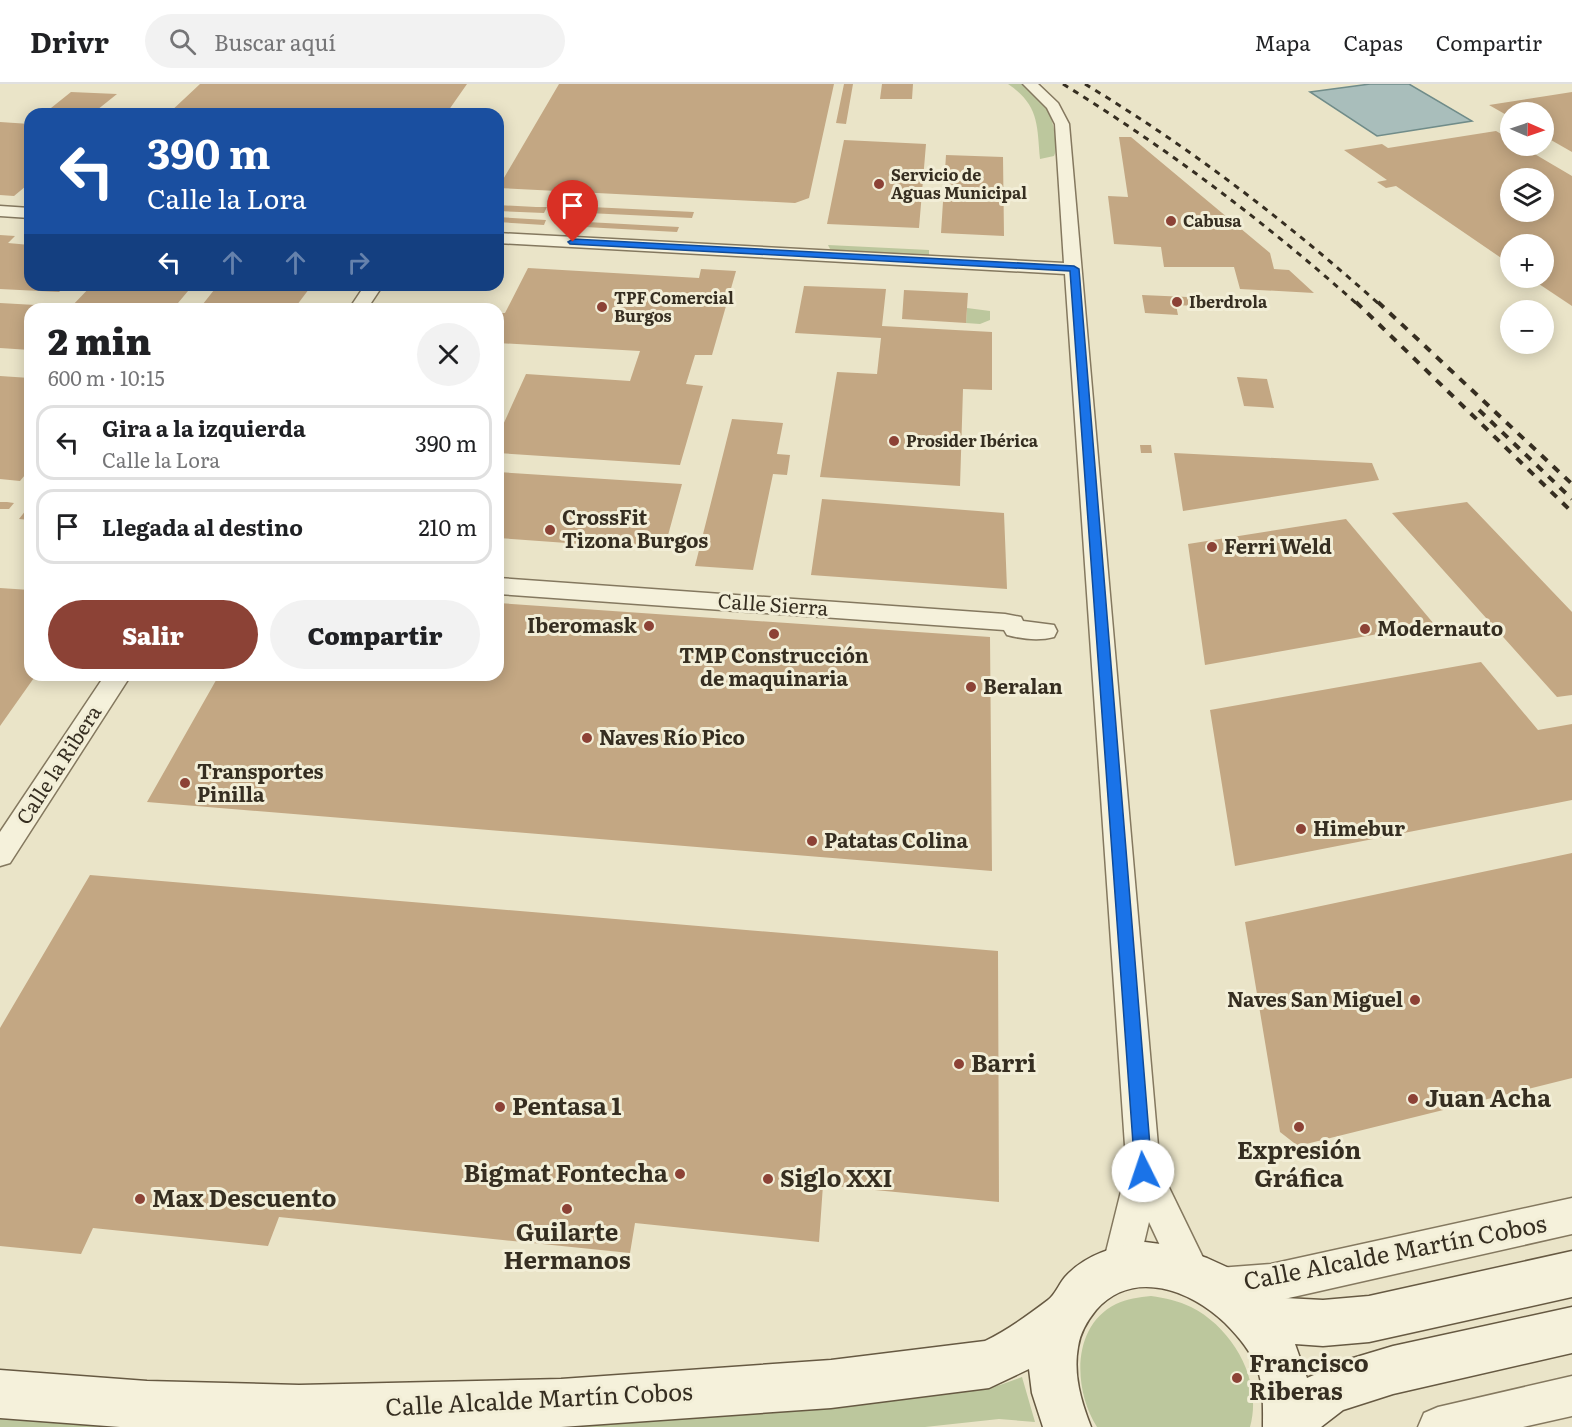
<!DOCTYPE html>
<html lang="es">
<head>
<meta charset="utf-8">
<style>
	:root { --surface:#fff; --page:#f2f2f2; --text:#202124; --muted:#757577; --line:#e0e0e0; --accent:#8c4236 }
	body { margin:0; font-family:Literata,serif; background:var(--page); color:var(--text); height:100vh; display:flex; flex-direction:column; font-size:22px; white-space:nowrap }
	* { box-sizing:border-box; margin:0 }
	p { font-size:20px; color:var(--muted) }
	.icon { flex:none; width:33px; height:33px; fill:none; stroke:currentColor; stroke-width:2; stroke-linecap:round; stroke-linejoin:round }
	.map { position:relative; flex:1; overflow:hidden }
	.side { position:absolute; left:24px; top:219px; width:480px; height:378px; display:flex; flex-direction:column; background:var(--surface); border-radius:18px; box-shadow:0 3px 15px #0003 }
	.side>* { flex:none }
	.guide { position:absolute; left:24px; top:24px; width:480px; height:183px; border-radius:18px; box-shadow:0 3px 15px #0003; background:#1a4fa0; color:#fff; overflow:hidden }
	.needle { width:39px; rotate:92deg }
	.buttons { position:absolute; left:1500px; top:18px; display:grid; gap:12px }
	.buttons a { display:grid; place-items:center; width:54px; height:54px; border-radius:50%; background:var(--surface); box-shadow:0 3px 15px #0003; font-size:30px }
	.pin { position:absolute; display:grid; place-items:center; width:51px; height:51px; color:#fff; margin:-62px -26px; border-radius:50% 50% 50% 0; rotate:-45deg; box-shadow:0 0 6px #0007 }
	.pin .icon { rotate:45deg }
	.me { position:absolute; width:66px; margin:-33px; rotate:356deg; stroke-linejoin:round; filter:drop-shadow(0 0 4px #0008) }
	.turn { display:flex; align-items:center; gap:21px; height:126px; padding:0 24px; font-size:27px }
	.turn .icon { width:78px; height:78px; stroke-width:2.5 }
	.turn b { display:block; font-size:42px; line-height:51px }
	.lanes { display:flex; align-items:center; height:57px; padding:0 24px; background:#0003; justify-content:center; gap:30px; direction:ltr }
	.lanes .off { opacity:.35 }
	.round { display:grid; place-items:center; flex:none; width:63px; height:63px; border-radius:32px; background:var(--page) }
	.headline { display:flex; align-items:center; justify-content:space-between; height:102px; padding:0 24px }
	h1 { font-size:36px; font-weight:800; line-height:45px }
	.action { display:flex; gap:12px; margin-top:auto; padding:12px 24px }
	.action a { flex:1; height:69px; border-radius:36px; background:var(--accent); color:#fff; font-size:24px; font-weight:800; line-height:69px; text-align:center }
	.action a+a { background:var(--page); color:var(--text) }
	ul { padding:0; list-style:none }
	li { display:flex; align-items:center; gap:18px; height:75px; margin:0 12px 9px; padding:0 12px; border:3px solid var(--line); border-radius:18px }
	li div { flex:1 }
	li b { display:block; font-size:22px }
	li em { font-style:normal }
	header { display:flex; align-items:center; gap:36px; box-sizing:border-box; height:84px; padding:0 30px; background:var(--surface); border-bottom:2px solid var(--line) }
	header strong { font-size:28px }
	nav { display:flex; gap:33px; margin-inline-start:auto; font-size:21px }
	.search { width:420px; height:54px; background:var(--page); display:flex; align-items:center; gap:15px; box-sizing:border-box; padding:0 21px; border-radius:33px; color:var(--muted); font-size:22px }
	.map>svg:first-child { display:block }
	.green { fill:#bcc79d }
	.water { fill:#a9bebb; stroke:#708c89; stroke-width:1.5 }
	.building { fill:#c3a783; fill-rule:evenodd }
	.lines { fill:none; stroke-linecap:round; stroke-linejoin:round }
	.minor-casing { stroke:#84785f; stroke-width:3 }
	.secondary-casing { stroke:#665942; stroke-width:3 }
	.minor { fill:#f5f1db; fill-rule:evenodd }
	.secondary { fill:#f5f1db; fill-rule:evenodd }
	.rail-far1 { stroke:#362e21; stroke-width:3; stroke-dasharray:6 6; stroke-linecap:butt }
	.rail { stroke:#362e21; stroke-width:4; stroke-dasharray:8 8; stroke-linecap:butt }
	.route { fill:#1a73e8; stroke:#114b97; stroke-width:1.5 }
	.poi-dot { fill:#8c4236; stroke:#f2eed7; stroke-width:2 }
	.labels { text-anchor:middle; stroke-width:6; stroke-linejoin:round; paint-order:stroke }
	.far-poi-label { font-size:16px; font-weight:bold; fill:#362e21; stroke:#f2eed7; text-anchor:start }
	.poi-label { font-size:20px; font-weight:bold; fill:#362e21; stroke:#f2eed7; text-anchor:start }
	.street-label { font-size:20px; fill:#362e21; stroke:#f2eed7 }
	.near-poi-label { font-size:24px; font-weight:bold; fill:#362e21; stroke:#f2eed7; text-anchor:start }
	.near-street-label { font-size:24px; fill:#362e21; stroke:#f2eed7 }
</style>
</head>
<body>
<header>
<strong>Drivr</strong>
<div class="search"><svg class="icon" aria-label="search" viewBox="0 0 24 24"><circle cx="10" cy="10" r="6"/><path d="M15 15l6 6"/></svg>Buscar aquí</div>
<nav><a>Mapa</a><a>Capas</a><a>Compartir</a></nav>
</header>
<div class="map">
<svg width="1572" height="1343" viewBox="0 0 1572 1343">
	<rect width="100%" height="100%" fill="#eae4c8"/>
	<path class="green" d="M1008 0H1023C1042 16 1053 28 1055 53 1055 60 1057 66 1054 72L1040 75C1037 40 1039 21 1008 0Z
		M828 161 929 166V173L838 168 830 165Z
		M967 224 990 227V236L980 240 966 239Z
		M1151 1212C1165 1214 1179 1217 1191 1223 1233 1244 1263 1297 1250 1343H1097C1074 1307 1070 1243 1116 1220 1127 1215 1139 1213 1151 1212Z
		M1022 1293 1035 1338 999 1335 925 1343H520L884 1317 1000 1301Z
		M0 1333 212 1343H0Z"/>
	<path class="water" d="M1370 0H1409L1472 37 1377 52 1310 8Z"/>
	<path class="building" d="M200 0H467L446 30H168Z
		M559 0H834L809 114 795 119 498 104Z
		M844 0H853L846 40 836 39Z
		M882 0H913L912 15H880Z
		M71 8 117 10 97 26 51 24Z
		M1572 8V68L1544 52V28H1510V33L1489 21Z
		M0 38 30 40V103L26 102 14 112 0 111Z
		M1496 47 1510 55V62H1521L1572 92V222L1530 194H1544V160H1510V180L1396 102 1386 104 1377 98 1387 96 1344 66 1382 60 1388 64ZM1510 94H1544V128H1510Z
		M1119 53H1131L1270 169 1274 185 1289 186 1314 209 1240 205 1234 183H1164L1161 163 1114 160 1108 112 1128 113Z
		M844 56 926 60 919 144 827 140Z
		M946 71 1003 73 1004 152 941 149Z
		M498 121 536 123H547L544 129 498 127Z
		M591 123 694 128 692 134 588 129Z
		M498 133 546 136 544 141 498 138Z
		M587 138 679 143 677 148 585 143Z
		M0 151 15 152 8 159 30 161V201H66L59 208 0 205Z
		M528 184 699 194 701 185 736 187 712 271H695L686 300 703 302 680 381 498 369V352L526 290 630 297 640 267 498 259V229H505Z
		M92 201H193L173 225H30V266L0 264V219L71 223Z
		M218 201H312L294 225H199Z
		M804 202 886 205 882 242 992 248V306L963 305 960 402 820 393 837 288 877 290 881 254 795 249Z
		M904 206 968 209 966 239 902 235Z
		M1142 211 1210 214 1212 223 1176 221 1178 231 1145 229Z
		M0 292 30 294V385L20 397 0 395Z
		M1237 293 1267 295 1274 324 1244 322Z
		M732 335 783 339 777 370 790 371 787 391 773 390 753 486 695 482Z
		M1140 361H1151L1152 369H1141Z
		M1174 369 1372 379 1379 396 1183 427Z
		M498 388 682 400 664 466 498 454Z
		M822 415 1004 429 1007 505 811 491Z
		M0 418H7L14 419 9 425H0Z
		M1467 418 1572 528V611L1557 613 1392 429Z
		M30 421V436L19 435Z
		M1346 435 1434 540 1205 581 1188 460Z
		M0 504 30 506V591H36L0 642Z
		M498 519 990 553 992 787 147 718 219 591H498Z
		M1481 578 1538 646 1572 640V716L1235 782 1210 626Z
		M1572 769V994L1298 1062 1280 1048 1245 838Z
		M90 791 998 867 999 1118 823 1101 819 1158 635 1139 630 1169 279 1133 268 1162 93 1144 81 1170 0 1162V944Z"/>
	<g class="lines">
		<g class="minor-casing">
			<path id="minor" d="M1023 0H1038L1058 19 1069 40 1160 1085 1210 1188 1218 1184 1271 1180 1572 1114V1150L1271 1218 1218 1222 1205 1216 1200 1204 1192 1207 1179 1202 1149 1138 1138 1184 1133 1197 1120 1202 1107 1197 1102 1184 1126 1087V1076L1065 190 498 159V149L1064 179 1055 40 1047 24Z
				M0 122 30 124V134L0 132Z
				M365 201H383L367 225H349Z
				M498 494 1005 530 1021 533 1023 537 1054 541 1057 547 1054 553C1039 557 1022 555 1007 551L1004 546 498 510Z
				M105 591H131L10 779 0 782V748Z
				M1572 1292V1332L1523 1343H1418L1424 1329 1438 1323Z"/>
		</g>
		<g class="secondary-casing">
			<path id="secondary" d="M1145 1158 1168 1161 1207 1174 1229 1184 1263 1213 1323 1216 1369 1212 1572 1167V1213L1369 1258 1323 1262 1295 1260 1307 1294 1353 1274 1393 1262 1572 1223V1269L1393 1310 1343 1326 1321 1343H1263C1263 1324 1264 1302 1257 1284 1251 1267 1238 1252 1225 1239 1191 1206 1133 1184 1096 1226 1087 1237 1080 1249 1078 1263 1073 1291 1081 1317 1091 1343H1043L1032 1309 1029 1285 989 1304 831 1324 561 1343H120L0 1334V1286L147 1297 299 1301 561 1295 831 1276 985 1257C1008 1246 1028 1231 1048 1216 1055 1211 1059 1200 1065 1193 1086 1170 1115 1162 1145 1158Z"/>
		</g>
		<use href="#minor" class="minor"/>
		<use href="#secondary" class="secondary"/>
		<path class="rail-far1" d="M1063 0C1168 65 1265 138 1357 220
			M1085 0C1191 64 1287 138 1379 220"/>
		<path class="rail" d="M1356 218 1572 428
			M1378 218 1572 400
			M1479 326 1572 415"/>
	</g>
	<path class="route" d="M573 155 1074 182 1079 185 1152 1087 1150 1093 1143 1095 1137 1093 1135 1087 1070 187 570 160 568 158Z"/>
	<g class="poi-dot">
		<circle cx="879" cy="100" r="6"/>
		<circle cx="1171" cy="137" r="6"/>
		<circle cx="1177" cy="218" r="6"/>
		<circle cx="602" cy="223" r="6"/>
		<circle cx="894" cy="357" r="6"/>
		<circle cx="550" cy="446" r="6"/>
		<circle cx="1212" cy="463" r="6"/>
		<circle cx="649" cy="542" r="6"/>
		<circle cx="1365" cy="545" r="6"/>
		<circle cx="774" cy="550" r="6"/>
		<circle cx="971" cy="603" r="6"/>
		<circle cx="587" cy="654" r="6"/>
		<circle cx="185" cy="699" r="6"/>
		<circle cx="1301" cy="745" r="6"/>
		<circle cx="812" cy="757" r="6"/>
		<circle cx="1415" cy="916" r="6"/>
		<circle cx="959" cy="980" r="6"/>
		<circle cx="1413" cy="1015" r="6"/>
		<circle cx="500" cy="1023" r="6"/>
		<circle cx="1299" cy="1043" r="6"/>
		<circle cx="680" cy="1090" r="6"/>
		<circle cx="768" cy="1095" r="6"/>
		<circle cx="140" cy="1115" r="6"/>
		<circle cx="567" cy="1125" r="6"/>
		<circle cx="1237" cy="1294" r="6"/>
	</g>
	<g class="labels">
		<g class="far-poi-label">
			<text x="891" y="97">Servicio de<tspan x="891" dy="18">Aguas Municipal</tspan></text>
			<text x="1183" y="143">Cabusa</text>
			<text x="614" y="220">TPF Comercial<tspan x="614" dy="18">Burgos</tspan></text>
			<text x="1189" y="224">Iberdrola</text>
			<text x="906" y="363">Prosider Ibérica</text>
		</g>
		<g class="poi-label">
			<text x="562" y="441">CrossFit<tspan x="562" dy="23">Tizona Burgos</tspan></text>
			<text x="1224" y="470">Ferri Weld</text>
			<text x="637" y="549" text-anchor="end">Iberomask</text>
			<text x="1377" y="552">Modernauto</text>
			<text x="774" y="579" text-anchor="middle">TMP Construcción<tspan x="774" dy="23">de maquinaria</tspan></text>
			<text x="983" y="610">Beralan</text>
			<text x="599" y="661">Naves Río Pico</text>
			<text x="197" y="695">Transportes<tspan x="197" dy="23">Pinilla</tspan></text>
			<text x="1313" y="752">Himebur</text>
			<text x="824" y="764">Patatas Colina</text>
			<text x="1403" y="923" text-anchor="end">Naves San Miguel</text>
		</g>
		<g class="street-label">
			<text transform="translate(773 521) rotate(4)" y="7">Calle Sierra</text>
			<text transform="translate(59 681) rotate(-57)" y="7">Calle la Ribera</text>
		</g>
		<g class="near-poi-label">
			<text x="971" y="988">Barri</text>
			<text x="1425" y="1023">Juan Acha</text>
			<text x="512" y="1031">Pentasa 1</text>
			<text x="1299" y="1075" text-anchor="middle">Expresión<tspan x="1299" dy="28">Gráfica</tspan></text>
			<text x="668" y="1098" text-anchor="end">Bigmat Fontecha</text>
			<text x="780" y="1103">Siglo XXI</text>
			<text x="152" y="1123">Max Descuento</text>
			<text x="567" y="1157" text-anchor="middle">Guilarte<tspan x="567" dy="28">Hermanos</tspan></text>
			<text x="1249" y="1288">Francisco<tspan x="1249" dy="28">Riberas</tspan></text>
		</g>
		<g class="near-street-label">
			<text transform="translate(1395 1169) rotate(-11)" y="8">Calle Alcalde Martín Cobos</text>
			<text transform="translate(539 1316) rotate(-3)" y="8">Calle Alcalde Martín Cobos</text>
		</g>
	</g>
</svg>
<div class="buttons">
<a><svg class="needle" viewBox="-14 -14 28 28"><path d="M0-13l5 13h-10z" fill="#e53935"/><path d="M0 13l5-13h-10z" fill="#757577"/></svg></a>
<a><svg class="icon" aria-label="layers" viewBox="0 0 24 24"><path d="M12 4l9 5-9 5-9-5zM3 14l9 5 9-5"/></svg></a>
<a>+</a>
<a>−</a>
</div>
<div class="pin" style="left:573px;top:158px;background:#d93025"><svg class="icon" aria-label="arrive" viewBox="0 0 24 24"><path d="M6 21V4h12l-3 4 3 4H6"/></svg></div>
<svg class="me" style="left:1143px;top:1087px" viewBox="-20 -20 40 40"><circle r="19" fill="#fff"/><path d="M0-13L10 11 0 6-10 11z" fill="#1a73e8"/></svg>
<div class="guide">
<div class="turn"><svg class="icon" aria-label="left" viewBox="0 0 24 24"><path d="M17 20v-9H6M10 6l-5 5 5 5"/></svg><div><b>390 m</b>Calle la Lora</div></div>
<div class="lanes"><svg class="icon" aria-label="left" viewBox="0 0 24 24"><path d="M17 20v-9H6M10 6l-5 5 5 5"/></svg><svg class="icon off" aria-label="ahead" viewBox="0 0 24 24"><path d="M12 20V5M6 11l6-6 6 6"/></svg><svg class="icon off" aria-label="ahead" viewBox="0 0 24 24"><path d="M12 20V5M6 11l6-6 6 6"/></svg><svg class="icon off" aria-label="right" viewBox="0 0 24 24"><path d="M7 20v-9h11M14 6l5 5-5 5"/></svg></div>
</div>
<section class="side">
<div class="headline"><div><h1>2 min</h1><p>600 m · 10:15</p></div><a class="round"><svg class="icon" aria-label="close" viewBox="0 0 24 24"><path d="M6 6l12 12M18 6L6 18"/></svg></a></div>
<ul>
<li><svg class="icon" aria-label="left" viewBox="0 0 24 24"><path d="M17 20v-9H6M10 6l-5 5 5 5"/></svg><div><b>Gira a la izquierda</b><p>Calle la Lora</p></div><em>390 m</em></li>
<li><svg class="icon" aria-label="arrive" viewBox="0 0 24 24"><path d="M6 21V4h12l-3 4 3 4H6"/></svg><div><b>Llegada al destino</b></div><em>210 m</em></li>
</ul>
<div class="action"><a>Salir</a><a>Compartir</a></div>
</section>
</div>
</body>
</html>
